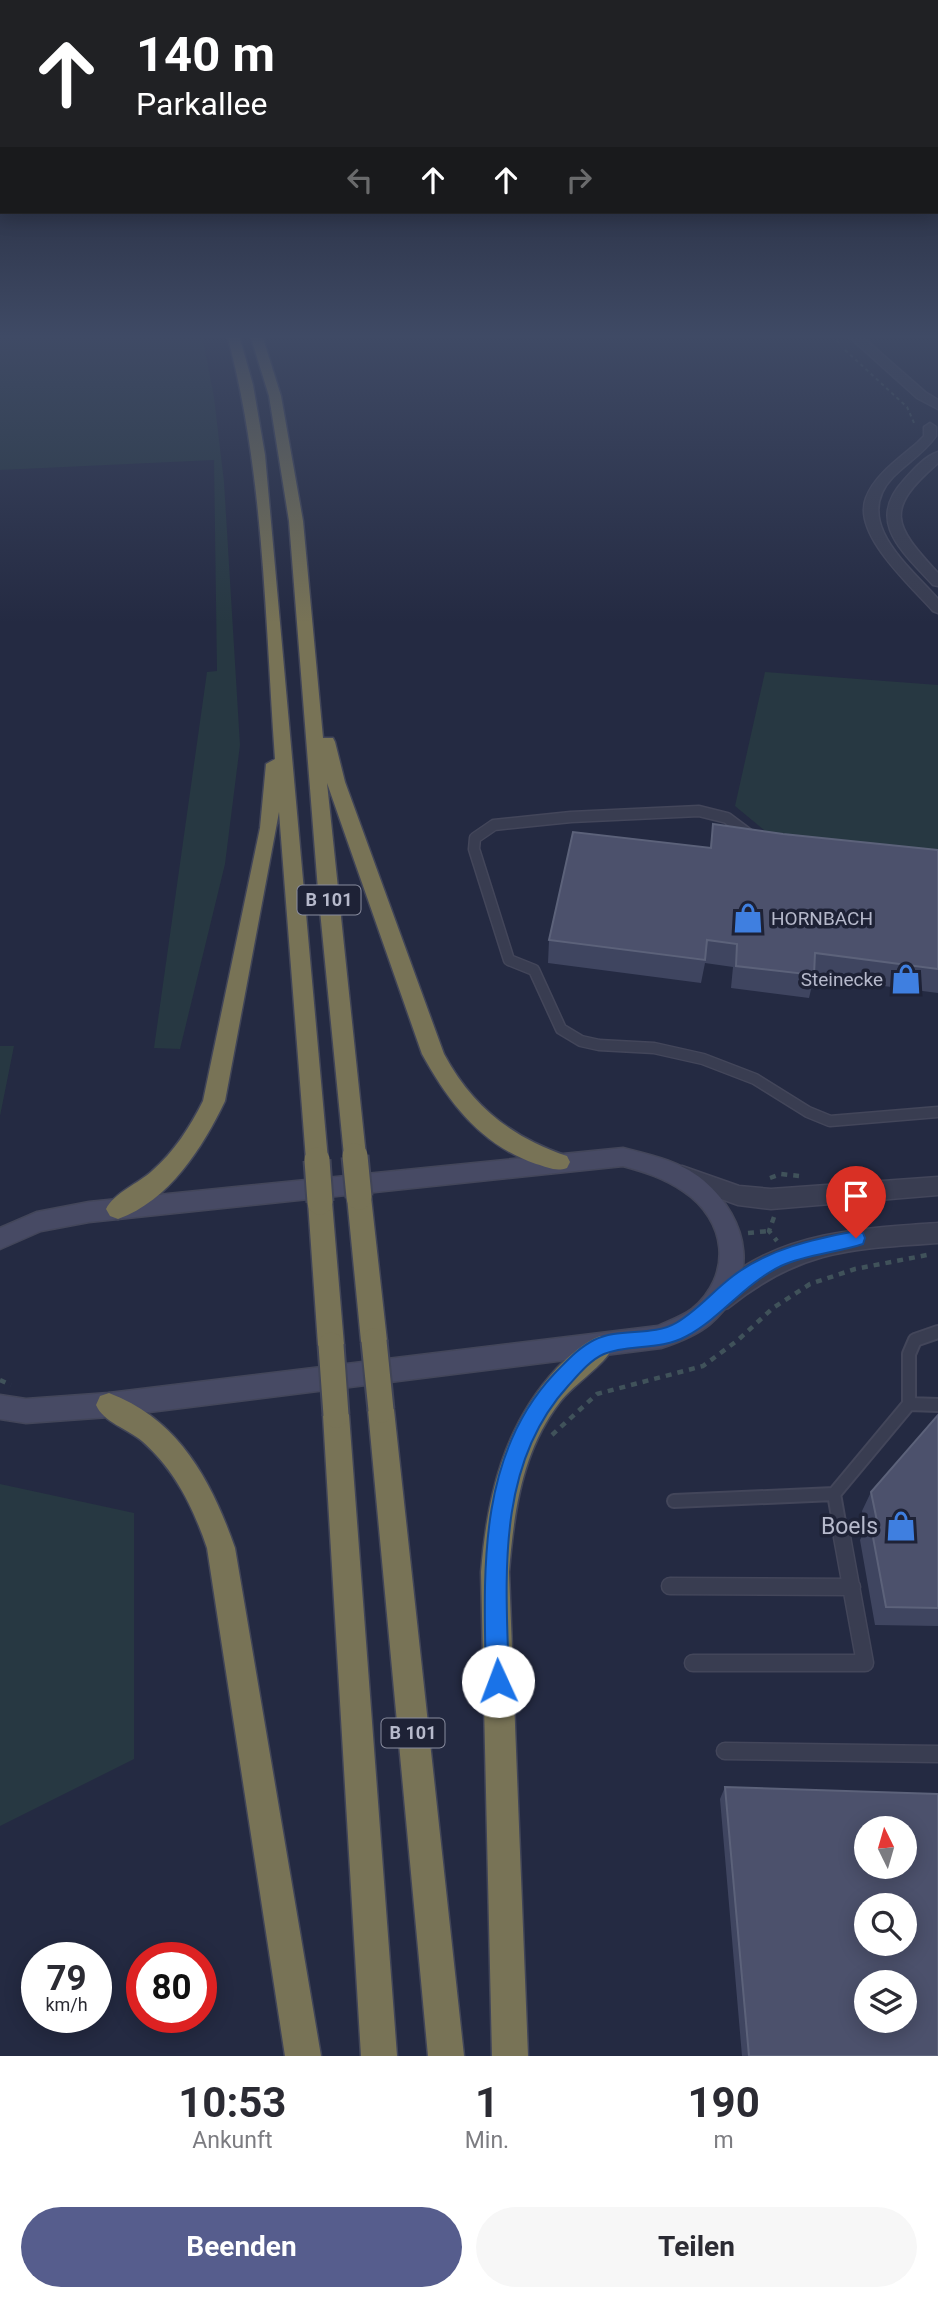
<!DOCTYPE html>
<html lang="de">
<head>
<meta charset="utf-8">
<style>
	:root { --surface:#fff; --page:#f7f7f7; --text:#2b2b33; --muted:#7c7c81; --accent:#565d8d }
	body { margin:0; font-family:Roboto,sans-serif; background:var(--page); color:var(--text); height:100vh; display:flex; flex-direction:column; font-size:26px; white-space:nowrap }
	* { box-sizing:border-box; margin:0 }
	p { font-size:23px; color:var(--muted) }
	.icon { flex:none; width:38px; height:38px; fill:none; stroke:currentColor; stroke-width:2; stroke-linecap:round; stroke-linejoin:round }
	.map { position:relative; height:2056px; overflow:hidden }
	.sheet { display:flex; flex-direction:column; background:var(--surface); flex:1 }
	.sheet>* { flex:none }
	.top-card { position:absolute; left:0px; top:0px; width:938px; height:214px; box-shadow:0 4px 18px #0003; background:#202124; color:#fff; overflow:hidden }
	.needle { width:46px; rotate:355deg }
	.fabs { position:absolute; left:854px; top:1816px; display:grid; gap:14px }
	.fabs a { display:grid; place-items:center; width:63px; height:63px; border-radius:50%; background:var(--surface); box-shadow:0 4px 18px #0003; font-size:35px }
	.speed { position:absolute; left:21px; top:1942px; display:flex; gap:14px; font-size:35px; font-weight:700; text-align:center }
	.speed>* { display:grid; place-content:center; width:91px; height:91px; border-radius:50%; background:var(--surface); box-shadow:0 4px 18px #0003; line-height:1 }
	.speed small { font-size:18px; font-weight:400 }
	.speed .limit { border:10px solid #d22; background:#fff; color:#111 }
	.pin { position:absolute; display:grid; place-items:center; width:60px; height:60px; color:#fff; margin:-72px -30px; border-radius:50% 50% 50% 0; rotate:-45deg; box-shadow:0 0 7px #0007 }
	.pin .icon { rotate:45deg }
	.me { position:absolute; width:77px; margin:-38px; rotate:358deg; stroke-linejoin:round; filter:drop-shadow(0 0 5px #0008) }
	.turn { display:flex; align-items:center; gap:24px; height:147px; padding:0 21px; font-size:32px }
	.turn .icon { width:91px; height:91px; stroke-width:2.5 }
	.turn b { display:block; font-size:49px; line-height:60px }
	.lanes { display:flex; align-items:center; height:66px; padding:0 21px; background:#0003; justify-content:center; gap:35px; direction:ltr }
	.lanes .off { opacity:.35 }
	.eta { display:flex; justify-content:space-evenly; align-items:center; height:119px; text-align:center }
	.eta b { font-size:42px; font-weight:700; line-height:49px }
	.primary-button { display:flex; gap:14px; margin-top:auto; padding:14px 21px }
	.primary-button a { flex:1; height:80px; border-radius:42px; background:var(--accent); color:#fff; font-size:28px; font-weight:700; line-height:80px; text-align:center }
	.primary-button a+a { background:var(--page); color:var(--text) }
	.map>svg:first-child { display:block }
	.green { fill:#273842 }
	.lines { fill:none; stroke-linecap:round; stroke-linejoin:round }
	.lane-far2-casing { stroke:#43465a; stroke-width:13 }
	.lane-far1-casing { stroke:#43465a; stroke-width:16 }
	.lane-casing { stroke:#43465a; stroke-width:19 }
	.street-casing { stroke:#43465a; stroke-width:3 }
	.secondary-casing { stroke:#43465a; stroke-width:3 }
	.highway-casing { stroke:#414558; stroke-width:3 }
	.path-far1 { stroke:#40525a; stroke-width:2; stroke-dasharray:3.5 3.5; stroke-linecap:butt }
	.path { stroke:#40525a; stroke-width:4.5; stroke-dasharray:6 6; stroke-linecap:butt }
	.lane-far2 { stroke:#393d51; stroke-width:10 }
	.lane-far1 { stroke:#393d51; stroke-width:12 }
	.lane { stroke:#393d51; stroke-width:16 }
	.street { fill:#393d51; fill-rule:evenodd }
	.secondary { fill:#474a64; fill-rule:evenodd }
	.highway { fill:#787356; fill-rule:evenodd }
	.highway-bridge-casing { stroke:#414558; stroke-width:29; stroke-linecap:butt }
	.highway-bridge { stroke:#787356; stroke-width:25 }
	.wall { fill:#3f4560 }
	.building { fill:#4c516c; stroke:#5c627a; stroke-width:2; fill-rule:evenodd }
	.route { fill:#1a73e8; stroke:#114b97; stroke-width:2 }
	.labels { text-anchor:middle; stroke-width:7; stroke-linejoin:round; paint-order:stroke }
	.shield { fill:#1e2236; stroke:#888c9e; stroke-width:2 }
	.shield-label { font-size:18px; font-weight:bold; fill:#b6b9cb }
	.poi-label { font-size:19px; fill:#b6b9cb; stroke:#1e2236; text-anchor:start }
	.near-poi-label { font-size:23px; fill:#b6b9cb; stroke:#1e2236; text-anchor:end }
</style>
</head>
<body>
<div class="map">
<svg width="938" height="2056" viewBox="0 0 938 2056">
	<rect width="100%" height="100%" fill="#242a42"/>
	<path class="green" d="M111 335H202L214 397 224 482 240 745 225 864 180 1049 154 1048 207 672 217 671 214 460 0 470V339Z
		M765 672 938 685V860L775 839 735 806Z
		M0 1046H14L0 1116Z
		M0 1484 134 1513V1759L0 1826Z"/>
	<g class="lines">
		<g class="lane-far2-casing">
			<path id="lane-far2" d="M751 836 727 818 699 811 571 817 494 825 475 838 474 849 509 960 534 970 561 1029 581 1041 599 1045 654 1048 703 1059 755 1079 808 1112 830 1121 938 1112"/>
		</g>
		<g class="lane-far1-casing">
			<path id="lane-far1" d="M909 1404V1354L915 1340 938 1332
				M674 1501 834 1494
				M842 1539 834 1494 909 1404 938 1405"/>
		</g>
		<g class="lane-casing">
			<path id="lane" d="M670 1586 852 1587
				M693 1663H865L842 1537
				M725 1751 938 1754"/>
		</g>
		<g class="street-casing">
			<path id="street" d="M847 335H860L925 392 938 400V409L917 398Z
				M930 423 936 427V436C924 453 907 463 893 477 851 521 909 566 938 599V613L933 611C910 585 852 534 866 498 875 474 900 458 918 442L924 436V427Z
				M938 452V463C884 510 893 524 938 573V586L933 585C903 552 865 522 904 480 913 470 925 456 938 452Z
				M682 1166 739 1186 771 1189 938 1177V1195L771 1209 738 1205 674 1182 670 1175 674 1168Z
				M938 1223V1243C849 1249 800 1250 728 1308L719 1311 710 1308 707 1300C711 1290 721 1284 729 1277 788 1231 866 1228 938 1223Z"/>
		</g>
		<g class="secondary-casing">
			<path id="secondary" d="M623 1148C651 1155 680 1161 703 1180 751 1221 760 1281 710 1324 697 1335 676 1343 661 1348L109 1417 26 1423 0 1419V1395L26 1399 109 1393 658 1326C669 1321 683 1316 692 1309 733 1275 727 1220 683 1191 664 1178 645 1172 623 1166L89 1222 41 1231 0 1249V1228L37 1212 89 1202Z"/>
		</g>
		<g class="highway-casing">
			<path id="highway" d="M227 335H239L253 385 265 455 328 1160 325 1166 317 1169 309 1166 306 1160 279 812 225 1101C203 1147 169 1201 118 1219L110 1216 106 1209C114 1193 139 1183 152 1171 174 1152 190 1127 203 1101L260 828 266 764 275 759C265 619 264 470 227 335Z
				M250 335H262L281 396 303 521 323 738H333L335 742 345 782 444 1054C472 1106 511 1137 567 1156L570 1162 567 1168C556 1172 547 1167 536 1164 481 1145 449 1103 422 1054L327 783 366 1156 363 1162 355 1165 347 1162 344 1156 318 890 289 521 269 396Z
				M359 1187 367 1190 371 1197 387 1341 383 1349 374 1352 365 1349 361 1341 347 1197 351 1190Z
				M320 1192 328 1195 332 1202 344 1345 340 1353 331 1356 322 1353 318 1345 308 1202 312 1195Z
				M600 1336 609 1339 613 1347C604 1366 575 1383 560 1402 522 1451 514 1511 509 1572L528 2056H492L481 1572C487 1496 504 1425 557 1368 569 1356 584 1342 600 1336Z
				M109 1393C179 1419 212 1482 235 1548L321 2056H285L207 1548C193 1507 175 1470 142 1441 128 1429 103 1422 96 1405L100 1396Z
				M381 1398 390 1401 394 1410 464 2056H428L368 1410 372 1401Z
				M336 1403 345 1406 349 1415 397 2056H361L323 1415 327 1406Z"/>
		</g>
		<path class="path-far1" d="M832 335 840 344
			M845 350 907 407 915 425"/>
		<path class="path" d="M770 1178 781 1174 799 1176
			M774 1217 769 1231 777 1241
			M748 1233 769 1231
			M0 1380 11 1385
			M552 1435 597 1394 703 1366 738 1340 773 1308 810 1284 855 1269 927 1255"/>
		<use href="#lane-far2" class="lane-far2"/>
		<use href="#lane-far1" class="lane-far1"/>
		<use href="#lane" class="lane"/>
		<use href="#street" class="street"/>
		<use href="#secondary" class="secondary"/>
		<use href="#highway" class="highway"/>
		<g class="highway-bridge-casing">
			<path id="highway-bridge" d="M355 1156 359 1197
				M317 1160 320 1202
				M374 1341 381 1410
				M331 1345 336 1415"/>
		</g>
		<use href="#highway-bridge" class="highway-bridge"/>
	</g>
	<path class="wall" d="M713 824 783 834 938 850V993L814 977 809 998 731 988 733 967 705 963 701 983 548 963 549 940 710 848Z
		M938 1415V1626L875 1625 860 1540 865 1530 862 1511 871 1492Z
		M725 1787 938 2056H742L720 1799Z"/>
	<path class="building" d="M713 824 783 834 938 850V969L815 953 814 975 736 966 737 944 707 940 705 960 549 940 573 832 711 848Z
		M938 1415V1608L886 1607 870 1521H877L871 1492Z
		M725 1787 938 1794V2056H749ZM866 1829H905V1867H866ZM866 1906H905V1944H866ZM866 1983H905V2021H866Z"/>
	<linearGradient id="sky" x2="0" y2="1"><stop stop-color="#141724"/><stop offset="0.54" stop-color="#3f4a65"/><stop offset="1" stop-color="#3f4a65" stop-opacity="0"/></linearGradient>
	<rect width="938" height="623" fill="url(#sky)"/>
	<path class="route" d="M856 1231 863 1233 865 1238 863 1244C836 1253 807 1254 781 1266 744 1284 722 1317 687 1336 660 1351 628 1344 604 1354 590 1360 578 1375 568 1386 495 1466 506 1580 509 1681L506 1689 498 1692 490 1689 486 1681C484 1576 476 1457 554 1374 566 1362 578 1348 594 1340 619 1327 652 1337 676 1323 698 1310 713 1291 733 1276 768 1249 814 1239 856 1231Z"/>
	<defs>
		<g id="shop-bare" transform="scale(2.415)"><path d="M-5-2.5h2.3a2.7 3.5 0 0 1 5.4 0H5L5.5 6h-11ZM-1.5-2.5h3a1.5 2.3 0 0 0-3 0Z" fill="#3f7fe0" stroke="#1e2236" stroke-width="2.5" paint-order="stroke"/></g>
	</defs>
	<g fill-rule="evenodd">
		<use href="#shop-bare" x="748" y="918"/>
		<use href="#shop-bare" x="906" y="979"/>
		<use href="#shop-bare" x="901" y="1526"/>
	</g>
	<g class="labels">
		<g class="shield">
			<rect x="297.5" y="885.5" width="63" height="29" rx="5"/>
			<rect x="381.5" y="1718.5" width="63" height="29" rx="5"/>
		</g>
		<g class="shield-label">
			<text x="329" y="906">B 101</text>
			<text x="413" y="1739">B 101</text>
		</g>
		<g class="poi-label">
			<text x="771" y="925">HORNBACH</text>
			<text x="883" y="986" text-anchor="end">Steinecke</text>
		</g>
		<g class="near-poi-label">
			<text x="878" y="1534">Boels</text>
		</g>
	</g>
</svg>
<div class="fabs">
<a><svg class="needle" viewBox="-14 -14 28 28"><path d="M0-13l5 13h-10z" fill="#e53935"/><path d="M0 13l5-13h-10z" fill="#7c7c81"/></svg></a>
<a><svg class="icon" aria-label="search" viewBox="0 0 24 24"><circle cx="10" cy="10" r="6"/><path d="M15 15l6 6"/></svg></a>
<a><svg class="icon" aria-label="layers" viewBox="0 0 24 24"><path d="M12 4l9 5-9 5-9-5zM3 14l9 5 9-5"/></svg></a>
</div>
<div class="speed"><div>79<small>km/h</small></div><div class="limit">80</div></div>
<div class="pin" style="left:856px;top:1238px;background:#d93025"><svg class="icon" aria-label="arrive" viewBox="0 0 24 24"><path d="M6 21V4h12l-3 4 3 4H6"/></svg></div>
<svg class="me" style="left:498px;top:1681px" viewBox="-20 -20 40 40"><circle r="19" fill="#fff"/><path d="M0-13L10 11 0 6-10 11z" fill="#1a73e8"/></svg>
<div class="top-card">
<div class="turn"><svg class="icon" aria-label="ahead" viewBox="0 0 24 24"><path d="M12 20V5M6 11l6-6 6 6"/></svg><div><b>140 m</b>Parkallee</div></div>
<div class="lanes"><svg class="icon off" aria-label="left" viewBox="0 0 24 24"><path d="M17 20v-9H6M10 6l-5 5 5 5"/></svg><svg class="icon" aria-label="ahead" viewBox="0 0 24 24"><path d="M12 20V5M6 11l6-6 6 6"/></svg><svg class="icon" aria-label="ahead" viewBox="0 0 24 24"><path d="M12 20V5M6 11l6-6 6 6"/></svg><svg class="icon off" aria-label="right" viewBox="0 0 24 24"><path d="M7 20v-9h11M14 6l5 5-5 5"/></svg></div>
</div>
</div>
<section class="sheet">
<div class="eta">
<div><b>10:53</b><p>Ankunft</p></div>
<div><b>1</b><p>Min.</p></div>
<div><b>190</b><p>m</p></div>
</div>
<div class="primary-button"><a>Beenden</a><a>Teilen</a></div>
</section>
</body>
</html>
